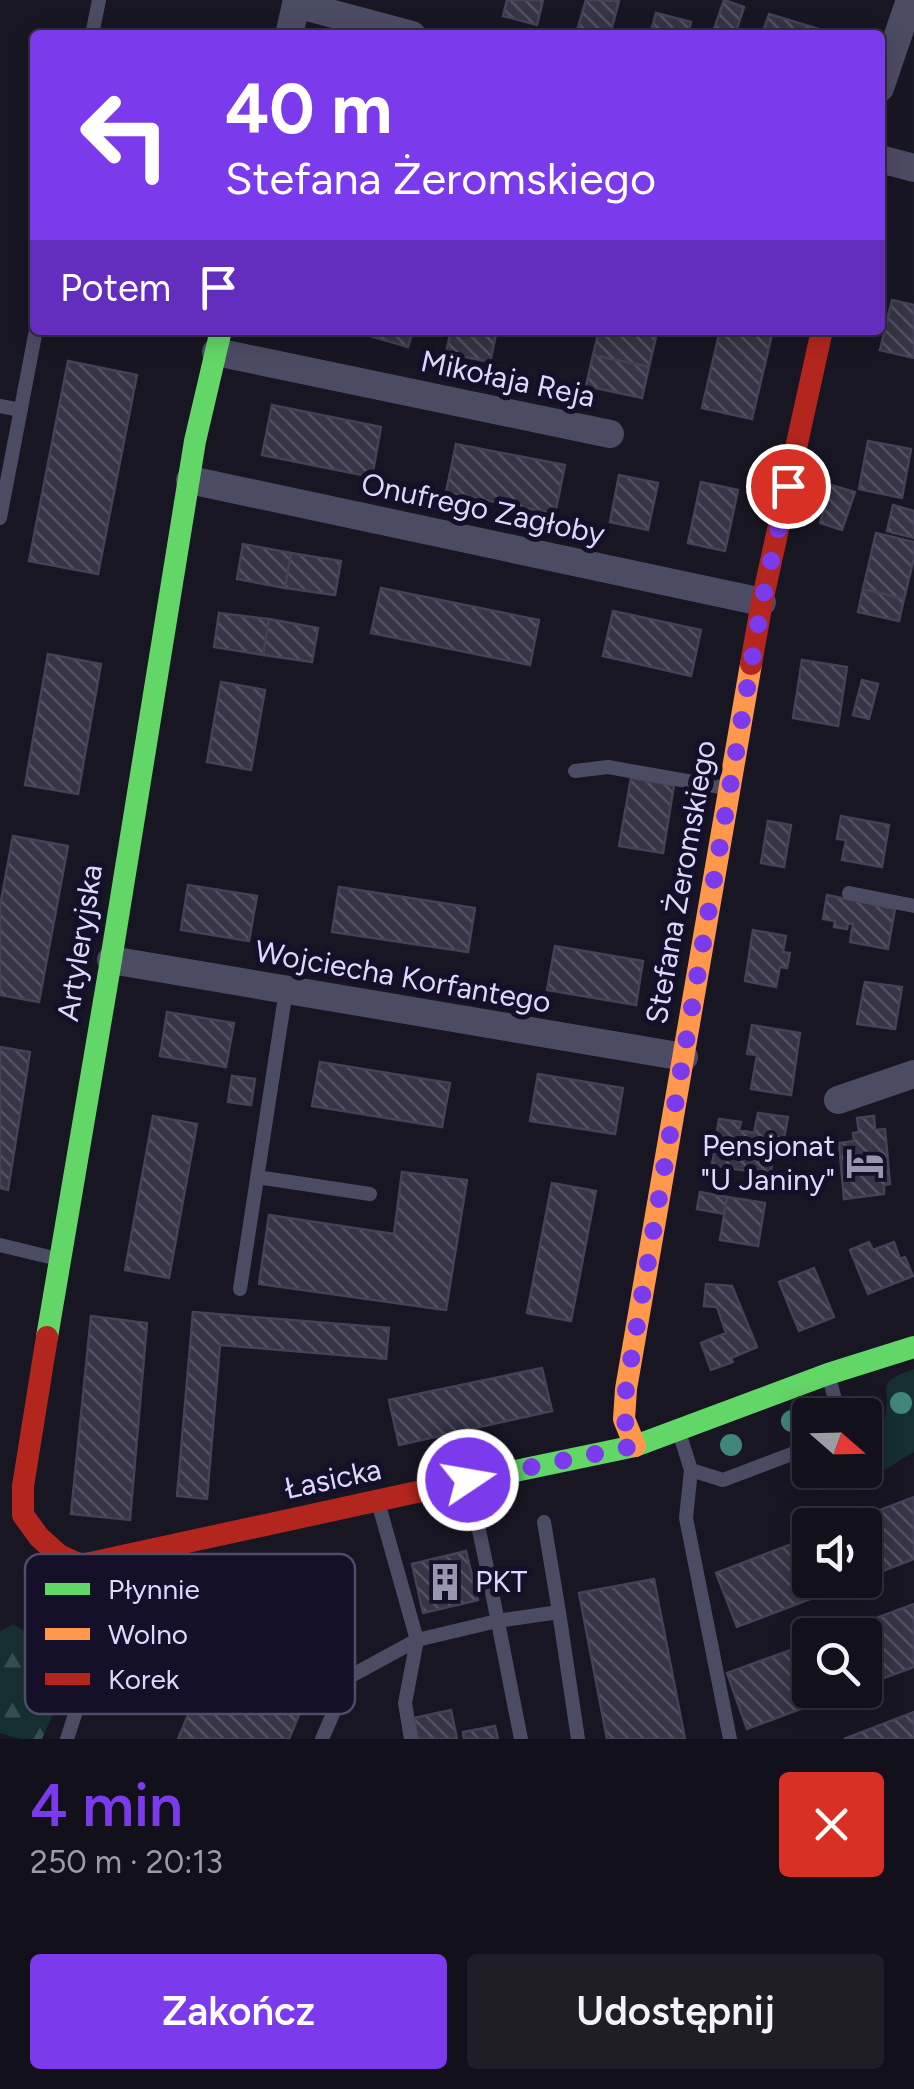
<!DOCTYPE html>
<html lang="pl">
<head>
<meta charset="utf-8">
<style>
	:root { --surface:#12101a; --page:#1f1e27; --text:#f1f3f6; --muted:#9c9da2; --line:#313039; --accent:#7c3aed }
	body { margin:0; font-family:Figtree,sans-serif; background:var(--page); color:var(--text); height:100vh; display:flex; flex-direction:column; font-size:38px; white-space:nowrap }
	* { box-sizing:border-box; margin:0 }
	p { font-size:32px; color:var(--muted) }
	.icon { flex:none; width:55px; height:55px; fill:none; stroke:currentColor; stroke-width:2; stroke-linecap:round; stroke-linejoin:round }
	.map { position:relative; height:1739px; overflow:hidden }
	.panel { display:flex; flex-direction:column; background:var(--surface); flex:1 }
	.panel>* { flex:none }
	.top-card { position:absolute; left:30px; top:30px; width:855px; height:305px; border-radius:10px; box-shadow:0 5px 25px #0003,0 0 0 2px var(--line); background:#7c3aed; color:#fff; overflow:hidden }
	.needle { width:65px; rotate:110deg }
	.tools { position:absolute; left:792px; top:1398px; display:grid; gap:20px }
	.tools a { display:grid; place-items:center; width:90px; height:90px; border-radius:10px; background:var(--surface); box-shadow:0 5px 25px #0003,0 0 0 2px var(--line); font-size:50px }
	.pin { position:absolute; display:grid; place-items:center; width:85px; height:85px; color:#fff; margin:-42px; border:5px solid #fff; border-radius:50%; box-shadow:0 2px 10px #0007 }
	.me { position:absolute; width:110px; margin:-55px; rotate:78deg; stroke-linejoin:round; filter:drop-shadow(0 0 8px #0008) }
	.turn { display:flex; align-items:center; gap:35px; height:210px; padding:0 30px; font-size:45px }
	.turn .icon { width:130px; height:130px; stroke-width:2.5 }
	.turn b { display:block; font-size:70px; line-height:85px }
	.then { display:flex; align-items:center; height:95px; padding:0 30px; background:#0003; gap:20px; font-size:38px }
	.round { display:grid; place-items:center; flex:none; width:105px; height:105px; border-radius:10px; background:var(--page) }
	.summary { display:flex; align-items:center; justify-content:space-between; height:170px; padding:0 30px }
	h1 { font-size:60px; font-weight:600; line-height:75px; color:var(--accent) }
	.action { display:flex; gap:20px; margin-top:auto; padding:20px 30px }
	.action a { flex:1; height:115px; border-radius:10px; background:var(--accent); color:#fff; font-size:40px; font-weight:600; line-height:115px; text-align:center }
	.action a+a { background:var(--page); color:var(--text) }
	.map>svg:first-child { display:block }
	.green { fill:#152e2f }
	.forest { fill:url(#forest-firs) }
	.building { fill:url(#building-back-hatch); stroke:#454156; stroke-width:2.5 }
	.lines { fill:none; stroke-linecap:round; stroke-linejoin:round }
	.lane { stroke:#4c4b64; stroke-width:14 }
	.street { stroke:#4c4b64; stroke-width:28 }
	.fast { stroke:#63d668; stroke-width:22 }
	.slow { stroke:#ff974d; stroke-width:22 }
	.jam { stroke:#b3261e; stroke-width:22 }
	.tree { fill:#428579 }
	.route { stroke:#7c3aed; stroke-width:18; stroke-dasharray:0 32.4 }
	.labels { text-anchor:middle; stroke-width:10; stroke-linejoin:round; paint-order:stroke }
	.street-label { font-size:30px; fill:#ddd9fe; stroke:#151029 }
	.poi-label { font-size:30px; fill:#ddd9fe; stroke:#151029; text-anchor:end }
	.key { fill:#151029; stroke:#514c69; stroke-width:2.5 }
	.key-label { font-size:28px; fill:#ddd9fe }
</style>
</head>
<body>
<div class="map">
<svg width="914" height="1739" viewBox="0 0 914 1739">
	<defs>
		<pattern id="forest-firs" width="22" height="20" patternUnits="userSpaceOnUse" patternTransform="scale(2.5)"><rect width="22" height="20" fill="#152e2f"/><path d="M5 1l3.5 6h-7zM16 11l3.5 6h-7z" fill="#374c4e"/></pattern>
		<pattern id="building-back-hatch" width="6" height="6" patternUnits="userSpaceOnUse" patternTransform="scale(2.5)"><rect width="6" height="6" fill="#363445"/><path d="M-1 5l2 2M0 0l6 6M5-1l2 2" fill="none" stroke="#535161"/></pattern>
	</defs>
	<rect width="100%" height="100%" fill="#181623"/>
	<path class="green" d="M914 1369V1452L886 1469 806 1488 802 1477 820 1470H865V1451C880 1440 886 1420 887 1401 887 1396 885 1390 887 1385 890 1376 907 1372 914 1369Z"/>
	<path class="forest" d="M13 1624 39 1641 64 1689 42 1739H20L0 1733V1631Z"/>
	<path class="building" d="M507 0H543L537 25 503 16Z
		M586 0 619 1 610 35 576 34Z
		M724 0 744 7 735 35H712Z
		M656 13 691 22 688 35H650Z
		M769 14 829 32 828 35H762Z
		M892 300 914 305V358L880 350Z
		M356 330H413L408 347 356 332Z
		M451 330H497L490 362 446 353Z
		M599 330H624L656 337 649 367 593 355Z
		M720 330H773L752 419 702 408Z
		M593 355 649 367 642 398 586 386Z
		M68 361 137 375 98 574 29 561Z
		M272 405 381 427 372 477 262 455Z
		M868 441 911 449 902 498 859 489Z
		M456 444 565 465 555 514 446 492Z
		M619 475 658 483 648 530 610 522Z
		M701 482 738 490 725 551 688 543Z
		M831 485 855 492 842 530 820 523Z
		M893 505 914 511V538L887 531Z
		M876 533 914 542V558L904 599 863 589Z
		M243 544 291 553 285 588 237 579Z
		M291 553 341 561 335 595 285 588Z
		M381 588 539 620 530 665 371 633Z
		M863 589 904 599 899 621 858 612Z
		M613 611 701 630 691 676 603 656Z
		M219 613 269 619 263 655 214 647Z
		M269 619 318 628 312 662 263 655Z
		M48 654 101 664 78 794 25 785Z
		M802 660 847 667 838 726 793 718Z
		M862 680 878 684 869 719 853 715Z
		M221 682 265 690 251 770 207 762Z
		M631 778 674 785 663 853 619 846Z
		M841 816 889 825 882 867 842 860 846 840 837 839Z
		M768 821 791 825 784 867 761 863Z
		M13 836 68 846 39 1002 0 995V906Z
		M188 885 257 896 249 941 181 930Z
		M339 887 475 908 468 952 332 932Z
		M827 895 895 909 888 949 850 942 853 924 848 923 847 929 834 927 835 921 823 919Z
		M753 930 786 936 783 952 790 953 787 968 780 967 776 987 745 981Z
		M555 946 643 961 636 1005 547 990Z
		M865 982 902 987 895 1029 857 1024Z
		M167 1012 234 1023 226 1067 160 1056Z
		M752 1025 800 1033 791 1095 751 1089 757 1055 747 1054Z
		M0 1047 30 1052 8 1190 0 1188Z
		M320 1062 450 1083 442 1127 312 1106Z
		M538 1074 623 1088 615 1134 530 1121Z
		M232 1076 255 1079 251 1105 228 1102Z
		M758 1113 788 1117 784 1138 777 1137 770 1175 712 1165 719 1119 741 1122 739 1130 754 1133Z
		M153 1116 197 1124 169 1278 125 1270Z
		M874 1116 875 1130 885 1129 890 1184 884 1185V1194L844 1199 839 1143 854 1141 853 1133 859 1132 857 1118Z
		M402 1172 467 1180 446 1310 259 1284 269 1215 394 1234Z
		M552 1183 596 1191 571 1321 527 1313Z
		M700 1192 727 1197 724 1214 697 1209Z
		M727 1197 765 1203 758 1246 720 1240Z
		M869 1242 873 1250 894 1242 900 1259 905 1257 913 1276 868 1294 850 1250Z
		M814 1268 834 1317 799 1331 779 1282Z
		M706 1284 732 1286 757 1347 731 1358 733 1362 711 1370 701 1343 726 1333 717 1307 704 1306Z
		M193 1312 389 1328 386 1359 220 1345 207 1499 177 1496Z
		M91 1316 147 1323 130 1520 71 1514Z
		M542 1368 552 1411 399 1445 389 1400Z
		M914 1497V1559L865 1578V1525H841Z
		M810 1537V1580H860L737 1627 716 1573Z
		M466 1551 478 1600 423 1613 412 1564Z
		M654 1579 685 1739H607L579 1593Z
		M914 1604V1667L865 1685V1635H830Z
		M226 1624 320 1664 289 1739H178Z
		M810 1643V1690H851L747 1729 727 1673Z
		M451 1710 457 1739H418L414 1718Z
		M914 1712V1739H844Z
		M495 1726 498 1739H464L463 1732Z"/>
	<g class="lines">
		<path class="lane" d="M92 35 99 0
			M0 406 21 410
			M0 518 36 330
			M575 771 608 767 727 788
			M849 893 914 906
			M257 1177 370 1194
			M0 1245 58 1259
			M240 1289 286 990
			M829 1377 839 1415
			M680 1435 691 1470 686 1518 730 1739
			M691 1470 723 1480 810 1447
			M469 1486C489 1570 504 1655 521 1739
			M378 1502 417 1640 405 1703 411 1739
			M544 1522 559 1612
			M67 1739 113 1597 110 1565
			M322 1739 349 1677 417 1640 497 1621 559 1612 578 1739"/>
		<path class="street" d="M296 4 412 35
			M289 35 297 0
			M880 88 910 0
			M880 159 914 168
			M216 352 610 434
			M190 480 762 602
			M111 960 684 1057
			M838 1100 914 1074"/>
		<path class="fast" d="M47 1337 111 960 195 441 221 330
			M472 1480 635 1446 828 1374 914 1347"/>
		<path class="slow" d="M635 1446 624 1419 626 1389 751 664"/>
		<path class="jam" d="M751 664 762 602 822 330
			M47 1337 23 1486V1515L39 1537 59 1555 81 1565 472 1480"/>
	</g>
	<g class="tree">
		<circle cx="901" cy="1403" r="11"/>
		<circle cx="792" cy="1421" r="11"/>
		<circle cx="731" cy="1445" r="11"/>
	</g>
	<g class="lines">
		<path class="route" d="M468 1480 634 1446 624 1419 626 1389 762 602 788 486"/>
	</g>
	<defs>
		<g id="hotel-bare" transform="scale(3)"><path d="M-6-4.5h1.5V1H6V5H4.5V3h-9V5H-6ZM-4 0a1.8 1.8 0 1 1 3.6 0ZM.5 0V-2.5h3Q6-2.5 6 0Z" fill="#9895b1" stroke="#151029" stroke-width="2.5" paint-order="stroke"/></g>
		<g id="building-bare" transform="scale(3)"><path d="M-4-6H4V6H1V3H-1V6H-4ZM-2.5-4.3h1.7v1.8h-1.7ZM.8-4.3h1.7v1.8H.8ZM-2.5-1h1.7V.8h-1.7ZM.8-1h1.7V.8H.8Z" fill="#9895b1" stroke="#151029" stroke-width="2.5" paint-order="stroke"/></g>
	</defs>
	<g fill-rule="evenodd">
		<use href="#hotel-bare" x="865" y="1163"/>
		<use href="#building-bare" x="445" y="1582"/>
	</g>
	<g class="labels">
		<g class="street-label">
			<text transform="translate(508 379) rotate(12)" y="10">Mikołaja Reja</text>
			<text transform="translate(483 509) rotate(12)" y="10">Onufrego Zagłoby</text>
			<text transform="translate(681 882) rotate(-80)" y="10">Stefana Żeromskiego</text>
			<text transform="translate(80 943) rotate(-81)" y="10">Artyleryjska</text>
			<text transform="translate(403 977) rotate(10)" y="10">Wojciecha Korfantego</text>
			<text transform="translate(333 1479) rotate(-12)" y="10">Łasicka</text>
		</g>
		<g class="poi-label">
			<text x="835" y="1156">Pensjonat<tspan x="835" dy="34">"U Janiny"</tspan></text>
			<text x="475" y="1592" text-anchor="start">PKT</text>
		</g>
	</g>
	<rect x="25" y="1554" width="330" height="160" rx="15" class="key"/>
	<rect x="45" y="1583" width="45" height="12" fill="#63d668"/>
	<rect x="45" y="1628" width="45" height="12" fill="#ff974d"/>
	<rect x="45" y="1673" width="45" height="12" fill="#b3261e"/>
	<g class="key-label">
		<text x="108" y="1599">Płynnie</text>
		<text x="108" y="1644">Wolno</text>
		<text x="108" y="1689">Korek</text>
	</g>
</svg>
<div class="tools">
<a><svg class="needle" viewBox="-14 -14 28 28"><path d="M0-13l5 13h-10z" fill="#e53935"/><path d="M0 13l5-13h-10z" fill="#9c9da2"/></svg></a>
<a><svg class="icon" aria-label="sound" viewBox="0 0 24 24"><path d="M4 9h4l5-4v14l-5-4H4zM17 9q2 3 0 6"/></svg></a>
<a><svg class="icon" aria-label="search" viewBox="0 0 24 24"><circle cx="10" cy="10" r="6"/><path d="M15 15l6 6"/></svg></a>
</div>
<div class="pin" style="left:788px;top:486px;background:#d93025"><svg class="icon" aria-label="arrive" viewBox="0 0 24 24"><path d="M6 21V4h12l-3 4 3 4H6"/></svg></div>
<svg class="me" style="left:468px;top:1480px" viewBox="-20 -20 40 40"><circle r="17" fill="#7c3aed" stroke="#fff" stroke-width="3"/><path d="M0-11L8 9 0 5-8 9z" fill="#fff"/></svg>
<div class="top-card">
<div class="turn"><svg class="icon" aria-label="left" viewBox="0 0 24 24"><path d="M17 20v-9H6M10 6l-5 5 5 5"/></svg><div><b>40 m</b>Stefana Żeromskiego</div></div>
<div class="then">Potem<svg class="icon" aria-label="arrive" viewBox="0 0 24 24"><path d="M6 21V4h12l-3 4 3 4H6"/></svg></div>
</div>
</div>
<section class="panel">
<div class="summary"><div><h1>4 min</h1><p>250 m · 20:13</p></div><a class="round" style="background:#d93025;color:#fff"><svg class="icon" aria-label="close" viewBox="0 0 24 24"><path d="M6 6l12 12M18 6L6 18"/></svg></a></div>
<div class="action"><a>Zakończ</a><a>Udostępnij</a></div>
</section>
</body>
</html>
